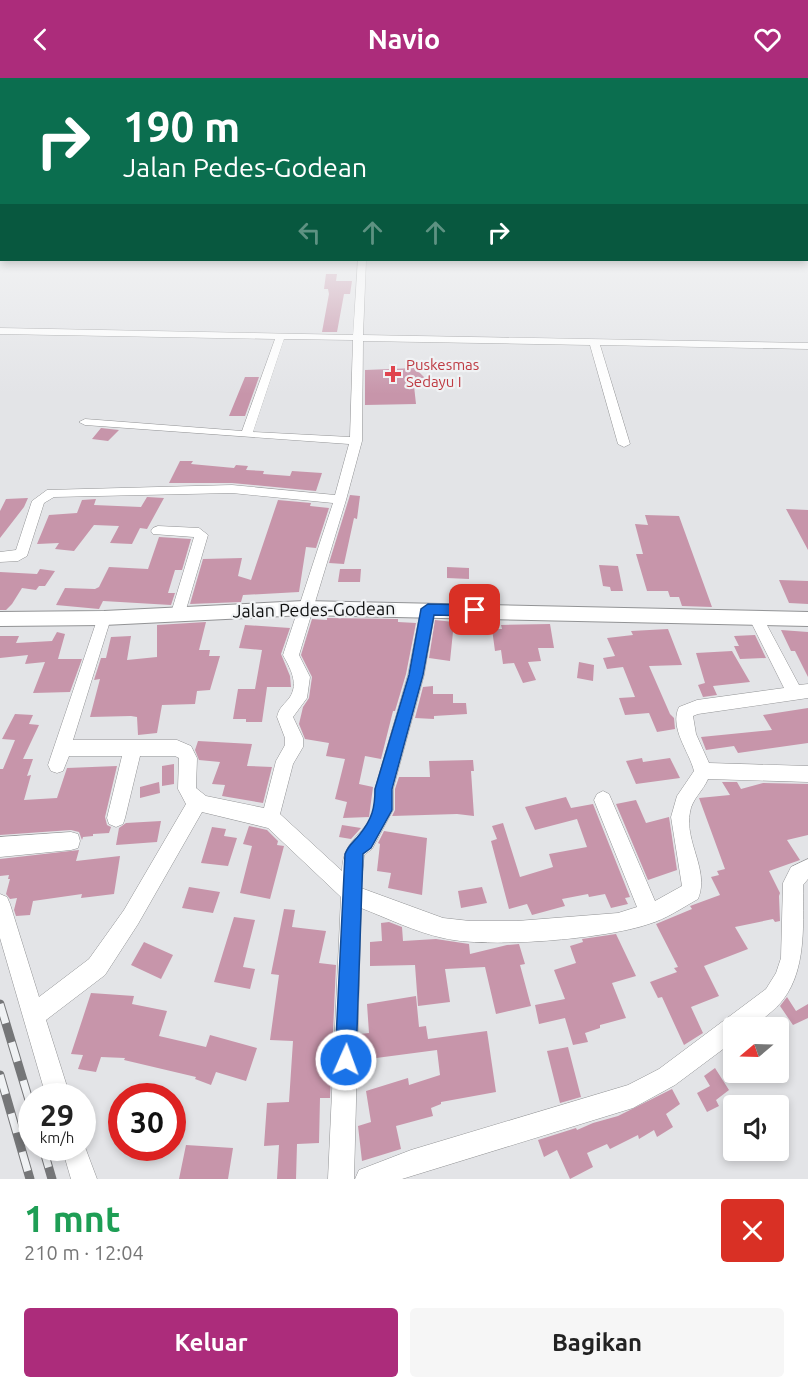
<!DOCTYPE html>
<html lang="id">
<head>
<meta charset="utf-8">
<style>
	:root { --surface:#fff; --page:#f6f6f6; --text:#222; --muted:#767676; --accent:#ac2c7b }
	body { margin:0; font-family:Ubuntu,sans-serif; background:var(--page); color:var(--text); height:100vh; display:flex; flex-direction:column; font-size:22px; white-space:nowrap }
	* { box-sizing:border-box; margin:0 }
	p { font-size:20px; color:var(--muted) }
	.icon { flex:none; width:33px; height:33px; fill:none; stroke:currentColor; stroke-width:2; stroke-linecap:round; stroke-linejoin:round }
	.map { position:relative; height:1101px; overflow:hidden }
	.details { display:flex; flex-direction:column; background:var(--surface); flex:1 }
	.details>* { flex:none }
	.top-card { position:absolute; left:0px; top:0px; width:808px; height:183px; box-shadow:0 3px 9px #0003; background:#0b6e4f; color:#fff; overflow:hidden }
	.needle { width:39px; rotate:251deg }
	.tools { position:absolute; left:723px; top:939px; display:grid; gap:12px }
	.tools a { display:grid; place-items:center; width:66px; height:66px; border-radius:6px; background:var(--surface); box-shadow:0 3px 9px #0003; font-size:30px }
	.speed { position:absolute; left:18px; top:1005px; display:flex; gap:12px; font-size:30px; font-weight:700; text-align:center }
	.speed>* { display:grid; place-content:center; width:78px; height:78px; border-radius:50%; background:var(--surface); box-shadow:0 3px 9px #0003; line-height:1 }
	.speed small { font-size:15px; font-weight:400 }
	.speed .limit { border:9px solid #d22; background:#fff; color:#111 }
	.pin { position:absolute; display:grid; place-items:center; width:51px; height:51px; color:#fff; margin:-26px; border-radius:12px; box-shadow:0 3px 9px #0006 }
	.me { position:absolute; width:66px; margin:-33px; rotate:2deg; stroke-linejoin:round; filter:drop-shadow(0 0 4px #0008) }
	.turn { display:flex; align-items:center; gap:21px; height:126px; padding:0 24px; font-size:27px }
	.turn .icon { width:78px; height:78px; stroke-width:2.5 }
	.turn b { display:block; font-size:42px; line-height:51px }
	.lanes { display:flex; align-items:center; height:57px; padding:0 24px; background:#0003; justify-content:center; gap:30px; direction:ltr }
	.lanes .off { opacity:.35 }
	.round { display:grid; place-items:center; flex:none; width:63px; height:63px; border-radius:6px; background:var(--page) }
	.head { display:flex; align-items:center; justify-content:space-between; height:102px; padding:0 24px }
	h1 { font-size:36px; font-weight:700; line-height:45px; color:#1e9e55 }
	.button { display:flex; gap:12px; margin-top:auto; padding:12px 24px }
	.button a { flex:1; height:69px; border-radius:6px; background:var(--accent); color:#fff; font-size:24px; font-weight:700; line-height:69px; text-align:center }
	.button a+a { background:var(--page); color:var(--text) }
	header { display:flex; justify-content:space-between; align-items:center; height:78px; padding:0 24px; background:var(--accent); color:#fff; font-size:27px; font-weight:700 }
	.map>svg:first-child { display:block }
	.building { fill:#c795aa }
	.lines { fill:none; stroke-linecap:round; stroke-linejoin:round }
	.minor-casing { stroke:#929395; stroke-width:1 }
	.tertiary-casing { stroke:#929395; stroke-width:2 }
	.minor { fill:#fff; fill-rule:evenodd }
	.tertiary { fill:#fff; fill-rule:evenodd }
	.rail-casing { stroke:#757678; stroke-width:9 }
	.rail { stroke:#f0f2f4; stroke-width:7; stroke-dasharray:20; stroke-linecap:butt }
	.route { fill:#1a73e8; stroke:#114b97; stroke-width:1.5 }
	.health-dot { fill:#e0444e; stroke:#f0f2f4; stroke-width:2 }
	.labels { text-anchor:middle; stroke-width:4.5; stroke-linejoin:round; paint-order:stroke }
	.far-health-label { font-size:15px; fill:#be3a42; stroke:#f0f2f4; text-anchor:start }
	.street-label { font-size:18px; fill:#101111; stroke:#f0f2f4 }
</style>
</head>
<body>
<header><svg class="icon" aria-label="back" viewBox="0 0 24 24"><path d="M15 5l-7 7 7 7"/></svg>Navio<svg class="icon" aria-label="heart" viewBox="0 0 24 24"><path d="M12 20l-8-8c-3-5 5-10 8-4 3-6 11-1 8 4z"/></svg></header>
<div class="map">
<svg width="808" height="1101" viewBox="0 0 808 1101">
	<rect width="100%" height="100%" fill="#e3e4e7"/>
	<path class="building" d="M326 196H337L336 203H352L350 216H344L337 254H322L329 216 328 211H324Z
		M415 290 425 300H418L420 308H414L416 326 365 327V292Z
		M245 299H259L245 338H229Z
		M101 350 119 352 108 363 92 361Z
		M180 383H193L191 386 234 390 236 387 248 388 246 392 264 393 263 396 290 398 292 393 322 395 316 413 232 405H169Z
		M350 417 360 418 357 441 354 440 344 486 329 485Z
		M147 419 164 420 147 451 140 450 132 466 110 465 119 448 94 447 74 473 55 471 59 465 37 466 49 437 77 435 82 422 96 421 94 427 141 429Z
		M28 420 24 429 0 460V433L6 421Z
		M278 422 311 425 310 428 329 430 316 470 306 469 299 514 243 517 241 524 190 526 203 481 242 480 238 498 251 502Z
		M786 431 808 432V472Z
		M645 437 679 438 712 529 682 528 679 519H670L668 513H647L636 476H643L635 446 648 447Z
		M159 459 191 461 182 492H175L168 515H175L171 527 103 523 99 531 56 527 65 510 95 511 99 509 109 489 148 491Z
		M599 487 618 488 623 513H611L610 509 603 508Z
		M447 489 469 490V501L447 500Z
		M40 491 55 493 45 508H39L36 512 22 510 12 526 6 532H0V494L37 496Z
		M340 491H361L360 504H338Z
		M779 502 808 503V526L789 525Z
		M327 540 398 541V544L416 545 406 596 395 633H393L381 681 365 678 359 706 373 709 369 739 343 740 347 724 335 721 345 681 326 678 329 665 305 661 299 646 303 629 309 620 312 599 301 577 312 541 327 542Z
		M435 542 454 544 450 583 429 580Z
		M206 544 199 572H210L209 578H220L210 612 197 613 195 626 162 627 157 655 138 657 137 639 131 638 90 639 100 601 94 602 101 580H106L111 559 131 558 127 582 157 579V547Z
		M550 546 554 570H538L541 583 528 584 536 602 523 605 514 585 503 586 501 572 495 573 492 551H502L501 547Z
		M245 547 290 550 281 576 290 598 291 609H267L262 644H246V641H233L238 611H255L262 572 239 570Z
		M668 551 682 587 649 588 670 636 674 640 675 651 657 654 649 635 625 637 619 620 635 619 623 589 607 591 603 580 615 578 607 560 633 557 631 553Z
		M781 552 808 554V599L795 573H791Z
		M57 554 65 556 58 581H82L70 614 33 615 45 584 25 586 28 577 0 580V558H19L16 565 52 563Z
		M755 557 766 580 740 581 734 568H739L734 558Z
		M732 573 750 604 713 608 717 617 703 619 698 607 705 605 696 575Z
		M579 584 594 587 593 603 577 600Z
		M433 608V616H453V625H466L467 636 434 638V641L415 640 423 609Z
		M808 630V665L738 675 734 668 706 672 701 659 772 652 763 637Z
		M15 636 33 637 29 646 39 647 23 681H33L27 698 31 697 24 722 57 720 67 690 117 688 105 739 107 747 111 749 109 755 93 756V758L83 759 82 762 79 754 71 752 0 757V691H3L15 662 2 661Z
		M198 663 252 666 247 688 272 689 263 725 222 718 225 707 212 706 220 684 199 682 195 672Z
		M642 680 643 684 670 680 680 700 636 706 626 683Z
		M473 682 474 693H471L474 738 457 736 392 738 395 732V711L399 699H430L429 683Z
		M174 686V706L162 708V688Z
		M159 704 160 715 140 720V709Z
		M722 704H737L741 711 763 705 808 706V757L787 762 800 782 769 793 780 815 779 818 780 843 775 844 773 841 735 849 748 871 704 888 719 918 691 929 703 955 684 967 662 919 658 920 650 904 677 894 674 890 678 889 656 846 692 831 690 828 720 817 711 799 719 797 717 793 725 791 699 720 730 717Z
		M566 719 571 730 593 726 630 819 625 820 628 826 611 830 605 816 589 819 588 816 562 821 565 828 532 837 527 826 509 831 491 763 497 761 492 748 503 745 520 799 553 789 549 776 587 769 577 741 535 752 525 729Z
		M636 722 646 745 669 739 677 792 648 802 616 726Z
		M161 743 157 764 116 767 119 750 126 745Z
		M342 747 361 750 351 761 339 759Z
		M249 748 267 752 278 763 277 767 284 768 270 821 240 815 252 768 243 766Z
		M212 749 226 751 224 758 237 760 228 788 201 785Z
		M384 753 427 760 422 817 388 810 391 795 377 793 380 766 378 765Z
		M79 772 76 783 120 778 114 816 81 820 82 816 33 823 30 837 16 838 14 832 17 820 10 821 6 816 10 801H8L9 797 0 798V781Z
		M189 809 220 814 213 835 182 830Z
		M482 809 487 825 461 830 458 813Z
		M284 831 295 832 292 849 326 853 319 885 336 887 330 1020H320L319 1065 297 1066 296 1101H277L279 1067 264 1068 267 1025 289 1024 293 963 270 962 279 897 271 896Z
		M234 839 255 842 243 889 255 891 250 911 214 904Z
		M389 844 402 849 403 863 436 861 469 866 470 876 507 867 519 866 525 886 520 887 531 928 496 936 485 889 445 891 450 924 418 928 415 887 370 888V864L382 863 381 845Z
		M616 856 636 898 612 905 626 940 600 947V950L585 955 588 964 573 967 565 940 539 946 535 927 565 921 554 892 576 885 570 868 583 864 582 861Z
		M144 864 173 877 161 901 131 887Z
		M91 915 134 918 132 926 167 933 159 958 206 969 210 957 257 970 246 1003 216 994 211 1007 195 1001 196 999 124 982 125 980 101 979 96 994 78 991 83 977 71 976Z
		M416 918 419 949 426 948 428 961 487 953 496 1014 441 1024V1026L431 1030 433 1038 396 1048 401 1071 362 1083 358 1048 371 1044 366 1013 408 1000 409 1007 440 997 437 972 361 982 360 956 369 955 367 926Z
		M787 919 796 933 808 926V940L793 947 780 928Z
		M568 969 581 1019 560 1025 547 973Z
		M715 990 729 1012 716 1022 719 1028 707 1034 697 1015 710 1008 704 998Z
		M672 1011 680 1026 666 1036 673 1049 657 1059 654 1052 639 1061 638 1057 610 1071 607 1066 587 1075 593 1089 570 1101 557 1072 544 1079 538 1062 576 1050 577 1052 593 1045 618 1038Z
		M186 1067 233 1070 228 1101H179Z"/>
	<g class="lines">
		<g class="minor-casing">
			<path id="minor" d="M358 182H366L363 257 808 265V271L600 267 630 366 624 369 618 366 590 267 363 263 362 363 346 422 299 577 310 599 307 620 293 639 303 660V669L293 686 280 736 342 793C343 759 367 757 375 730 376 725 375 717 375 711L408 597 421 531 423 527H433L435 531 424 597 393 711V732L372 771 364 777 361 810 443 840 470 843H517L618 835 637 829 594 722 597 716 603 713 609 716 655 823 682 808 671 739 677 718 694 693C689 673 669 650 679 629L697 622 784 610 749 540 751 536H761L799 607 808 606V620L698 636 693 638 696 656 709 685 808 688V704L708 701C703 713 692 721 690 734 684 764 710 792 698 821 682 830 666 841 649 846 606 861 487 871 443 860 415 854 387 840 361 830L354 1101H328L341 819 268 750 202 734 138 846 105 897 46 942 70 1018H46L0 860V816L7 819 10 826 39 919 89 881 124 832 186 726 178 711 179 680 175 678H140L125 740 123 746 116 749 109 746 107 740 122 678H69L63 693 57 695 51 693 48 687 99 536H109L111 540 73 662H177L191 668 197 680 196 710 206 718 264 730 276 683 285 667V660L277 639C279 629 285 626 290 619 299 605 290 590 283 577L333 425 232 415 54 419 44 425 27 478 18 483 0 484V474L16 472 32 423 47 412 232 407 335 417 349 366 85 347 79 344 85 341 242 353 275 261 0 256V250L353 257ZM284 261 353 262 350 359 253 354Z
				M158 448 199 450 208 457 185 535 183 539H173L171 535 194 459 153 456 151 453 153 450Z
				M71 754 78 756 80 763 78 770 71 772 0 779V759Z
				M808 781V801L803 807C803 851 808 905 770 935 754 948 754 950 734 950V963L675 1007 633 1030 402 1101H355L359 1092 411 1072 628 1007 659 991 766 911 776 895 781 880 783 805 791 789Z
				M82 1061 97 1101H71L62 1070H82Z"/>
		</g>
		<g class="tertiary-casing">
			<path id="tertiary" d="M304 523 808 534V548L304 537 104 547 0 548V534L104 533Z"/>
		</g>
		<use href="#minor" class="minor"/>
		<use href="#tertiary" class="tertiary"/>
		<g class="rail-casing">
			<path id="rail" d="M0 926 32 1032
				M0 997 30 1101
				M43 1070 52 1101"/>
		</g>
		<use href="#rail" class="rail"/>
	</g>
	<linearGradient id="sky" x2="0" y2="1"><stop stop-color="#7faedc"/><stop offset="0.51" stop-color="#f2f3f4"/><stop offset="1" stop-color="#f2f3f4" stop-opacity="0"/></linearGradient>
	<rect width="808" height="316" fill="url(#sky)"/>
	<path class="route" d="M428 526 475 527 481 532 475 538 434 537 423 597 392 711V732L371 770 363 776 356 982 353 990 346 993 338 990 335 982 345 776C349 766 354 764 360 756 372 741 375 730 375 711L409 597 421 531Z"/>
	<path class="health-dot" d="M390 287h6v6h6v6h-6v6h-6v-6h-6v-6h6z"/>
	<g class="labels">
		<g class="far-health-label">
			<text x="406" y="292">Puskesmas<tspan x="406" dy="17">Sedayu I</tspan></text>
		</g>
		<g class="street-label">
			<text transform="translate(314 532) rotate(-1)" y="6">Jalan Pedes-Godean</text>
		</g>
	</g>
</svg>
<div class="tools">
<a><svg class="needle" viewBox="-14 -14 28 28"><path d="M0-13l5 13h-10z" fill="#e53935"/><path d="M0 13l5-13h-10z" fill="#767676"/></svg></a>
<a><svg class="icon" aria-label="sound" viewBox="0 0 24 24"><path d="M4 9h4l5-4v14l-5-4H4zM17 9q2 3 0 6"/></svg></a>
</div>
<div class="speed"><div>29<small>km/h</small></div><div class="limit">30</div></div>
<div class="pin" style="left:475px;top:532px;background:#d93025"><svg class="icon" aria-label="arrive" viewBox="0 0 24 24"><path d="M6 21V4h12l-3 4 3 4H6"/></svg></div>
<svg class="me" style="left:346px;top:982px" viewBox="-20 -20 40 40"><circle r="17" fill="#1a73e8" stroke="#fff" stroke-width="3"/><path d="M0-11L8 9 0 5-8 9z" fill="#fff"/></svg>
<div class="top-card">
<div class="turn"><svg class="icon" aria-label="right" viewBox="0 0 24 24"><path d="M7 20v-9h11M14 6l5 5-5 5"/></svg><div><b>190 m</b>Jalan Pedes-Godean</div></div>
<div class="lanes"><svg class="icon off" aria-label="left" viewBox="0 0 24 24"><path d="M17 20v-9H6M10 6l-5 5 5 5"/></svg><svg class="icon off" aria-label="ahead" viewBox="0 0 24 24"><path d="M12 20V5M6 11l6-6 6 6"/></svg><svg class="icon off" aria-label="ahead" viewBox="0 0 24 24"><path d="M12 20V5M6 11l6-6 6 6"/></svg><svg class="icon" aria-label="right" viewBox="0 0 24 24"><path d="M7 20v-9h11M14 6l5 5-5 5"/></svg></div>
</div>
</div>
<section class="details">
<div class="head"><div><h1>1 mnt</h1><p>210 m · 12:04</p></div><a class="round" style="background:#d93025;color:#fff"><svg class="icon" aria-label="close" viewBox="0 0 24 24"><path d="M6 6l12 12M18 6L6 18"/></svg></a></div>
<div class="button"><a>Keluar</a><a>Bagikan</a></div>
</section>
</body>
</html>
